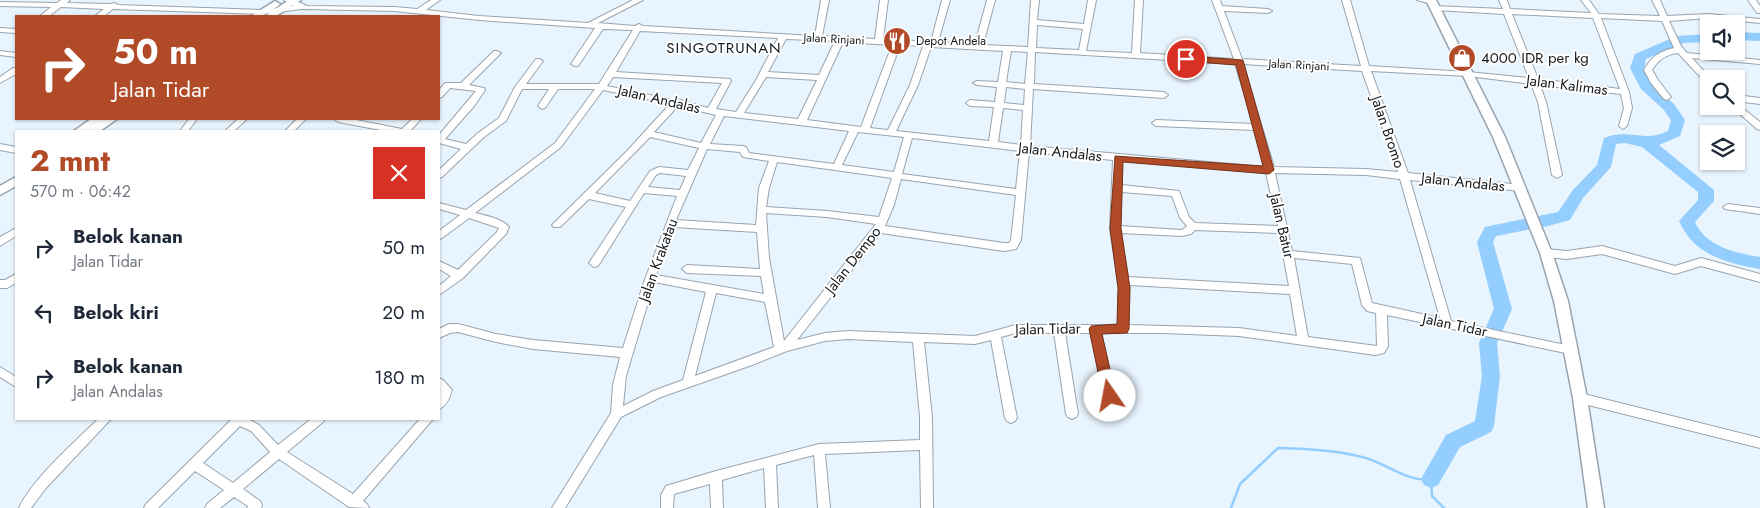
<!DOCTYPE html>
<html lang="id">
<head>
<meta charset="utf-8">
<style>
	:root { --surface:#fff; --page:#f6f6f7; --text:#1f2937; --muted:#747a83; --accent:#b14a26 }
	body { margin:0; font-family:Jost,sans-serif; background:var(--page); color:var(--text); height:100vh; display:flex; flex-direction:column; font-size:19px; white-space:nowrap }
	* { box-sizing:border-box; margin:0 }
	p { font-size:16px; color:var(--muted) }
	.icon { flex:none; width:28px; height:28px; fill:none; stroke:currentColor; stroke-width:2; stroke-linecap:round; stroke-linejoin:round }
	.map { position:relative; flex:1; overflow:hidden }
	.side { position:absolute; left:15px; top:130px; width:425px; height:290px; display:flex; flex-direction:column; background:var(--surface); border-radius:0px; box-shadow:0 1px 4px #0004 }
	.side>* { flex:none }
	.banner { position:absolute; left:15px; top:15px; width:425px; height:105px; border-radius:0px; box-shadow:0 1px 4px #0004; background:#b14a26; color:#fff; overflow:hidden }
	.fabs { position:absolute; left:1700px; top:15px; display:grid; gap:10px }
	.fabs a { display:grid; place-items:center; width:45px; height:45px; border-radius:0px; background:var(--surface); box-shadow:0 1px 4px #0004; font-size:25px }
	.pin { position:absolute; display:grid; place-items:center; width:42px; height:42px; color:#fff; margin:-21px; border:2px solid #fff; border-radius:50%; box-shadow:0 1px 5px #0007 }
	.me { position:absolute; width:55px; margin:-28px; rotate:348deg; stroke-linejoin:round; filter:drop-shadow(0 0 4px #0008) }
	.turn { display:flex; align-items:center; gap:18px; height:105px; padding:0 15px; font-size:22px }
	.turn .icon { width:65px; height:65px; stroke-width:2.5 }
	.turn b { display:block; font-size:35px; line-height:42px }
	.round { display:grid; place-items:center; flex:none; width:52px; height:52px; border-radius:0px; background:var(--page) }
	.summary { display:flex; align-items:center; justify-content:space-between; height:85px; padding:0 15px }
	h1 { font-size:30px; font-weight:700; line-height:38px; color:var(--accent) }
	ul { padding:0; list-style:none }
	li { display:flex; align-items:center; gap:15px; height:65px; padding:0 15px }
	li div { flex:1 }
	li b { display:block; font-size:19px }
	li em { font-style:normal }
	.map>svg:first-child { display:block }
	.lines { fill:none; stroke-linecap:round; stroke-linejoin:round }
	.stream { stroke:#93cefe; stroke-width:2.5 }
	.river { fill:#93cefe; fill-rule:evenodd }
	.minor-casing { stroke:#99a4ae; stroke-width:2 }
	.tertiary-casing { stroke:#99a4ae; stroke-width:3 }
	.minor { fill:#fff; fill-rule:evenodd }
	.tertiary { fill:#fff; fill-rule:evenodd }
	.route { fill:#b14a26; stroke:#733019 }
	.labels { text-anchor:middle; stroke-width:4; stroke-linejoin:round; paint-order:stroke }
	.far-street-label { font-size:12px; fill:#171b1f; stroke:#fff }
	.far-poi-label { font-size:12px; fill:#171b1f; stroke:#fff; text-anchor:start }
	.far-quarter-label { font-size:15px; letter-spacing:1px; fill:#171b1f; stroke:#fff }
	.poi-label { font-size:15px; fill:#171b1f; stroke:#fff; text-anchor:start }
	.street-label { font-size:15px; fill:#171b1f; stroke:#fff }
</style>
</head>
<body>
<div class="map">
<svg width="1760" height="508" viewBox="0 0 1760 508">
	<rect width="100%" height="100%" fill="#e8f4fe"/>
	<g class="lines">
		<path class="stream" d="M1231 508 1240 484 1278 448C1307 449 1338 450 1366 458 1387 464 1409 483 1431 479L1432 496 1444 508"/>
		<path class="river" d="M1736 32 1760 33V41L1736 40Z
			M1709 34V42L1684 43 1646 59 1644 68 1652 84 1674 104 1685 120 1680 136 1659 145 1714 190V201L1695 222C1706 247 1736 253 1760 257V269C1726 263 1694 255 1679 221L1698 200V192L1642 147 1625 143 1616 144 1611 167 1583 198 1570 220 1548 226 1496 236 1493 242 1512 309 1497 343 1500 376 1494 426 1491 432 1460 447 1438 485 1431 488 1424 485 1421 479 1446 435 1475 421 1482 376 1479 343 1494 309 1477 242 1485 227 1558 212 1573 190 1597 165 1604 138C1629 128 1643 143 1668 131L1671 120 1664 110 1641 89 1630 68 1635 54 1677 36Z"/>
		<g class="minor-casing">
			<path id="minor" d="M61 0H70L67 3 110 4 114 3 118 5 263 10 294 6 284 0H294L307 6 395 7 417 9 431 0H440L426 10 479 16 588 23 633 0H643L598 23 635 26 639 24 643 26 815 36 821 0H829L822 36 875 39 880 0H888L883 39 931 42 942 0H950L938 42 975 44 987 0H995L983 45 1028 47 1031 0H1039L1037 20 1084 24 1088 0H1096L1086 51 1132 53 1135 0H1143L1140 53 1234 59 1212 0H1220L1222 6 1268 9 1272 11 1268 13 1224 11 1242 59 1361 66 1342 0H1350L1369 66 1468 72 1529 78 1504 14 1436 10H1433V6L1503 9 1499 0H1507L1510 9 1591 13 1581 0H1589L1599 14 1660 16 1652 0H1660L1667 16 1709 14 1760 19V23L1709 18 1669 21 1681 46 1687 53 1760 60V64L1692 58 1711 79H1709V83H1706L1678 53C1667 54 1658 60 1652 70L1658 80 1671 97 1667 100 1664 99 1651 83 1644 70C1651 57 1660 51 1674 48L1662 21 1601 18 1629 92 1632 108 1627 126 1623 129 1619 126 1624 108 1621 94 1540 85 1546 102 1562 175 1557 178 1552 175 1538 102 1531 84 1468 76 1371 71 1408 173 1521 185 1526 188 1521 191 1410 180 1451 321 1570 346 1574 347 1575 350 1574 353 1570 354 1387 315 1388 346 1384 353 1375 355 1239 336 1163 333H1101L1119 412 1117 415 1113 417 1109 415 1107 412 1091 333H1065L1078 414 1076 417 1072 419 1068 417 1066 414 1054 333H1016L1001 337 1017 418 1015 421 1011 423 1007 421 1005 418 991 340 975 344 924 342 932 417 933 508H921L920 450 825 454 830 508H818L814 455 776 465 778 508H766L764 468 722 480 723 508H711L710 484 674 494 673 508H661V495L666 486 716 471 819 444 920 440V417L913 342 848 339 825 341 787 351 752 365 661 397 621 417 565 508H552L611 413 613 385 620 357 533 349 496 342 458 332 450 333 439 338V329L449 324H458L496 334 533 340 623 348 644 282 677 196 644 193 598 266 594 267 589 263 626 207 589 199 560 227H554L552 225 627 151 670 104 603 90 561 147 475 213C487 216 501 218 509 227L506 234 463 278 439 295V286L451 276 439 269V261L458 270 497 232 499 228 469 218 442 238 439 239V231L460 215 439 209V203L466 210 555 143 595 89H558L545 108 542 109 538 106 549 89H522L506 121 484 137 442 177 439 178V170L461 149 439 143V135L476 91 450 88 442 97 439 98V90L445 83H461L494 51H497L501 53 469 85 484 88 485 90 475 105 445 139 466 144 478 133 499 118 515 87 536 59H539L543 61 526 84H599L633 30 603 29 578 66H575L571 64 595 28 479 20 395 11 302 9 263 14 113 9 104 16H95L104 9 61 7 49 16H40L51 7 0 6V2L57 3ZM1512 14 1593 18 1620 89 1538 79ZM1037 25 1083 29 1079 50 1036 48ZM640 31 778 38 756 80 736 112 716 109 731 81 730 79 616 72ZM786 39 835 41 819 75 768 72ZM843 42 892 45 861 127 807 120ZM900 45 923 46 910 85 888 130 870 128ZM931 47 1003 51 998 82 977 81 973 83 977 85 997 87 995 102 970 100 966 103 970 106 994 107 989 141 896 131 918 85ZM1011 51 1028 52 1025 84 1006 82ZM1035 52 1235 64 1254 124 1156 120 1152 123 1156 126 1255 130 1264 167 1030 146 1033 89 1164 98 1168 95 1164 92 1034 84ZM1243 64 1362 71 1398 172 1366 169 1274 167ZM613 77 722 83 708 108 677 99 674 100 607 86ZM766 77 817 80 798 119 744 113ZM1006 87 1025 89 1024 105 1004 103ZM678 106 716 115 701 143 654 132ZM1003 108 1023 110 1021 145 998 142ZM724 116 849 131 834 164 749 153 746 147 743 146 710 144ZM858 132 904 137 894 172 842 165ZM650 137 699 148 688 170 659 167 650 171 630 201 595 193ZM912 138 1020 151 1016 189 902 174ZM707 149 740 152 743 157 769 161 759 188 756 225 676 220ZM1029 152 1113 160 1110 229 1119 288 1118 325H1016L975 336 848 331 825 333 797 340 881 233 1004 251 1016 249 1021 240ZM1122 160 1266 173 1278 226 1195 223 1189 217 1179 191 1122 185ZM777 162 892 178 879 217 827 211 766 207 769 188ZM660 173 686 176 680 190 648 187 656 175ZM1275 173 1366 175 1400 179 1440 318 1372 303 1360 258 1292 251ZM901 179 1016 195 1011 240 1009 243H1004L885 226 894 205ZM1121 192 1172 196 1180 218 1187 226 1182 230 1120 226ZM766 213 827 217 876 224 784 341 769 258ZM674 227 757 232 760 269 687 265 682 269 687 273 761 276 764 294 656 275ZM1195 230 1279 233 1289 286 1128 277 1120 233 1182 236 1191 234ZM1294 258 1352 264 1362 305 1367 311 1376 313 1377 346 1308 337ZM654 282 706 292 683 380 653 391 623 406 626 376ZM1129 285 1290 294 1297 336 1239 328 1128 325ZM716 293 765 302 774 347 695 376Z
				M1417 0H1433L1436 2 1432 4Z
				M1748 0H1756L1760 6V13H1757Z
				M0 28 16 29V33L0 32Z
				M0 51 16 53V57L0 55Z
				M13 68H16V74L0 83V77Z
				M1736 95 1760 98V104L1736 101Z
				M1736 103 1760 122V130L1757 129 1733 108 1732 106H1736Z
				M189 119H197L188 131H180Z
				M238 119H247L234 131H225Z
				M297 119H306L294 131H285Z
				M334 119H351L402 129 412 119H421L410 131H386L338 122Z
				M0 144 16 147V153L0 150Z
				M1728 204 1760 208V214L1725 209 1723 207Z
				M16 228V236L0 246V237Z
				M1602 246 1675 266 1701 258 1760 274V282L1701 266 1675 274 1602 254 1567 259 1546 257 1541 253 1546 249 1567 251Z
				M16 274V283L7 288H0V280H5Z
				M0 367 16 377V387L0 377Z
				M439 378 443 380 452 390C450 397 447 406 439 409Z
				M1580 393 1760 438V448L1580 403 1576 401 1574 398 1576 395Z
				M98 419H111L46 488 31 508H19C33 478 74 443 98 419Z
				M232 419H248L259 425 278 445 311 419H325L323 422 287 452 353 494 420 419H433L363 501 367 504 369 508 349 507 279 459 243 489 260 501 262 505 261 508H247L248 506 234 497 220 508H205L207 504 224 490 195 471 158 508H144L146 504ZM240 426 251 431 270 452 233 483 203 463Z"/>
		</g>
		<g class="tertiary-casing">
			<path id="tertiary" d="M289 0H301L276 16H265Z
				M1426 0H1436L1505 137 1552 253 1568 301 1587 398 1604 508H1588L1573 398 1554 301 1540 253 1493 137Z
				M275 1 280 4 278 6 262 16H251Z
				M91 119H117L100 131H74Z
				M16 177V186L0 195V186Z"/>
		</g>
		<use href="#minor" class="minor"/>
		<use href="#tertiary" class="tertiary"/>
	</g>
	<path class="route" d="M1186 56 1243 60 1274 170 1269 174 1123 162 1121 228 1130 288 1129 329 1127 333 1102 334 1116 396 1114 399 1110 401 1105 399 1103 396 1089 329 1091 326 1117 324 1118 288 1110 228 1115 156 1263 166 1236 65 1183 61 1182 59Z"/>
	<defs>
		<g id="restaurant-disc" transform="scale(1.4375)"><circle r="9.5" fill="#b14a26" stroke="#fff"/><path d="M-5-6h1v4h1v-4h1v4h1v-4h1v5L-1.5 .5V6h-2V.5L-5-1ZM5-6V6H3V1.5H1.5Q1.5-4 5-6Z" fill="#fff"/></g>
		<g id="shop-disc" transform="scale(1.4375)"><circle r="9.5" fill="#b14a26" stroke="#fff"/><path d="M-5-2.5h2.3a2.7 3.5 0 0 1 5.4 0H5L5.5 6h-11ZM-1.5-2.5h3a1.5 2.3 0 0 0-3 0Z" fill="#fff"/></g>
	</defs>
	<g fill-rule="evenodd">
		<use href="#restaurant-disc" x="897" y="41"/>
		<use href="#shop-disc" x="1462" y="58"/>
	</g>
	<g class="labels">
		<g class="far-street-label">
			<text transform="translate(834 39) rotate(3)" y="4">Jalan Rinjani</text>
			<text transform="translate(1299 65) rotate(3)" y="4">Jalan Rinjani</text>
		</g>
		<g class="far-poi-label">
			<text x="916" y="45">Depot Andela</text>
		</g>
		<g class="far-quarter-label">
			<text x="724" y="53">SINGOTRUNAN</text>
		</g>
		<g class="poi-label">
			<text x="1481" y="63">4000 IDR per kg</text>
		</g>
		<g class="street-label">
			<text transform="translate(1567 85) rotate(7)" y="5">Jalan Kalimas</text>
			<text transform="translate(659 99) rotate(13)" y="5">Jalan Andalas</text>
			<text transform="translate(1388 132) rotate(71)" y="5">Jalan Bromo</text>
			<text transform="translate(1060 152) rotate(6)" y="5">Jalan Andalas</text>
			<text transform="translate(1463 182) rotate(6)" y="5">Jalan Andalas</text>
			<text transform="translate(1282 226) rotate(77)" y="5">Jalan Batur</text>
			<text transform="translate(658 260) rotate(-70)" y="5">Jalan Krakatau</text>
			<text transform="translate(853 260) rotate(-52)" y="5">Jalan Dempo</text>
			<text transform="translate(1455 325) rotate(12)" y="5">Jalan Tidar</text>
			<text transform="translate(1048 329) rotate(-1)" y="5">Jalan Tidar</text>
		</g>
	</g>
</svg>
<div class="fabs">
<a><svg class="icon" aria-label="sound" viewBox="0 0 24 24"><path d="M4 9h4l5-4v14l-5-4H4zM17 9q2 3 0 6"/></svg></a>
<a><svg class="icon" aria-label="search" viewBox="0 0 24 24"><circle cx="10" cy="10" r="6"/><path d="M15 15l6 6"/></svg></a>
<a><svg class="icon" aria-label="layers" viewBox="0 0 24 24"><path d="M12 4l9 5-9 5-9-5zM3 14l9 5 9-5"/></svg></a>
</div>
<div class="pin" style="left:1186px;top:59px;background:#d93025"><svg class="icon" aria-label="arrive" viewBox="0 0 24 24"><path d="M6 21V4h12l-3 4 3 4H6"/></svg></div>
<svg class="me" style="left:1110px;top:396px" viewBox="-20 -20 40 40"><circle r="19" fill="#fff"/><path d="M0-13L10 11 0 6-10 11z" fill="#b14a26"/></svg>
<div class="banner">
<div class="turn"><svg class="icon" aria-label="right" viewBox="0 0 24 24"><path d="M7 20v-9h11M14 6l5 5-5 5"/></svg><div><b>50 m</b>Jalan Tidar</div></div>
</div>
<section class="side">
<div class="summary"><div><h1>2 mnt</h1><p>570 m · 06:42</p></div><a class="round" style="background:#d93025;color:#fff"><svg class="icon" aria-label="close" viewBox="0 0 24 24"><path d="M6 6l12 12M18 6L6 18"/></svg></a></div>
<ul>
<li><svg class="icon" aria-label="right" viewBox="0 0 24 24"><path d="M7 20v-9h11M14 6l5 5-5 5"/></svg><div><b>Belok kanan</b><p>Jalan Tidar</p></div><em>50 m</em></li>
<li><svg class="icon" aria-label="left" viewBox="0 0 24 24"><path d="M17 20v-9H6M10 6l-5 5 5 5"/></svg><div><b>Belok kiri</b></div><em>20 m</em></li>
<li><svg class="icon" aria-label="right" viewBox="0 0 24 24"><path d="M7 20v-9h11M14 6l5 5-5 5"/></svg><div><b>Belok kanan</b><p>Jalan Andalas</p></div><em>180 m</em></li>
</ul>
</section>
</div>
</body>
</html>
